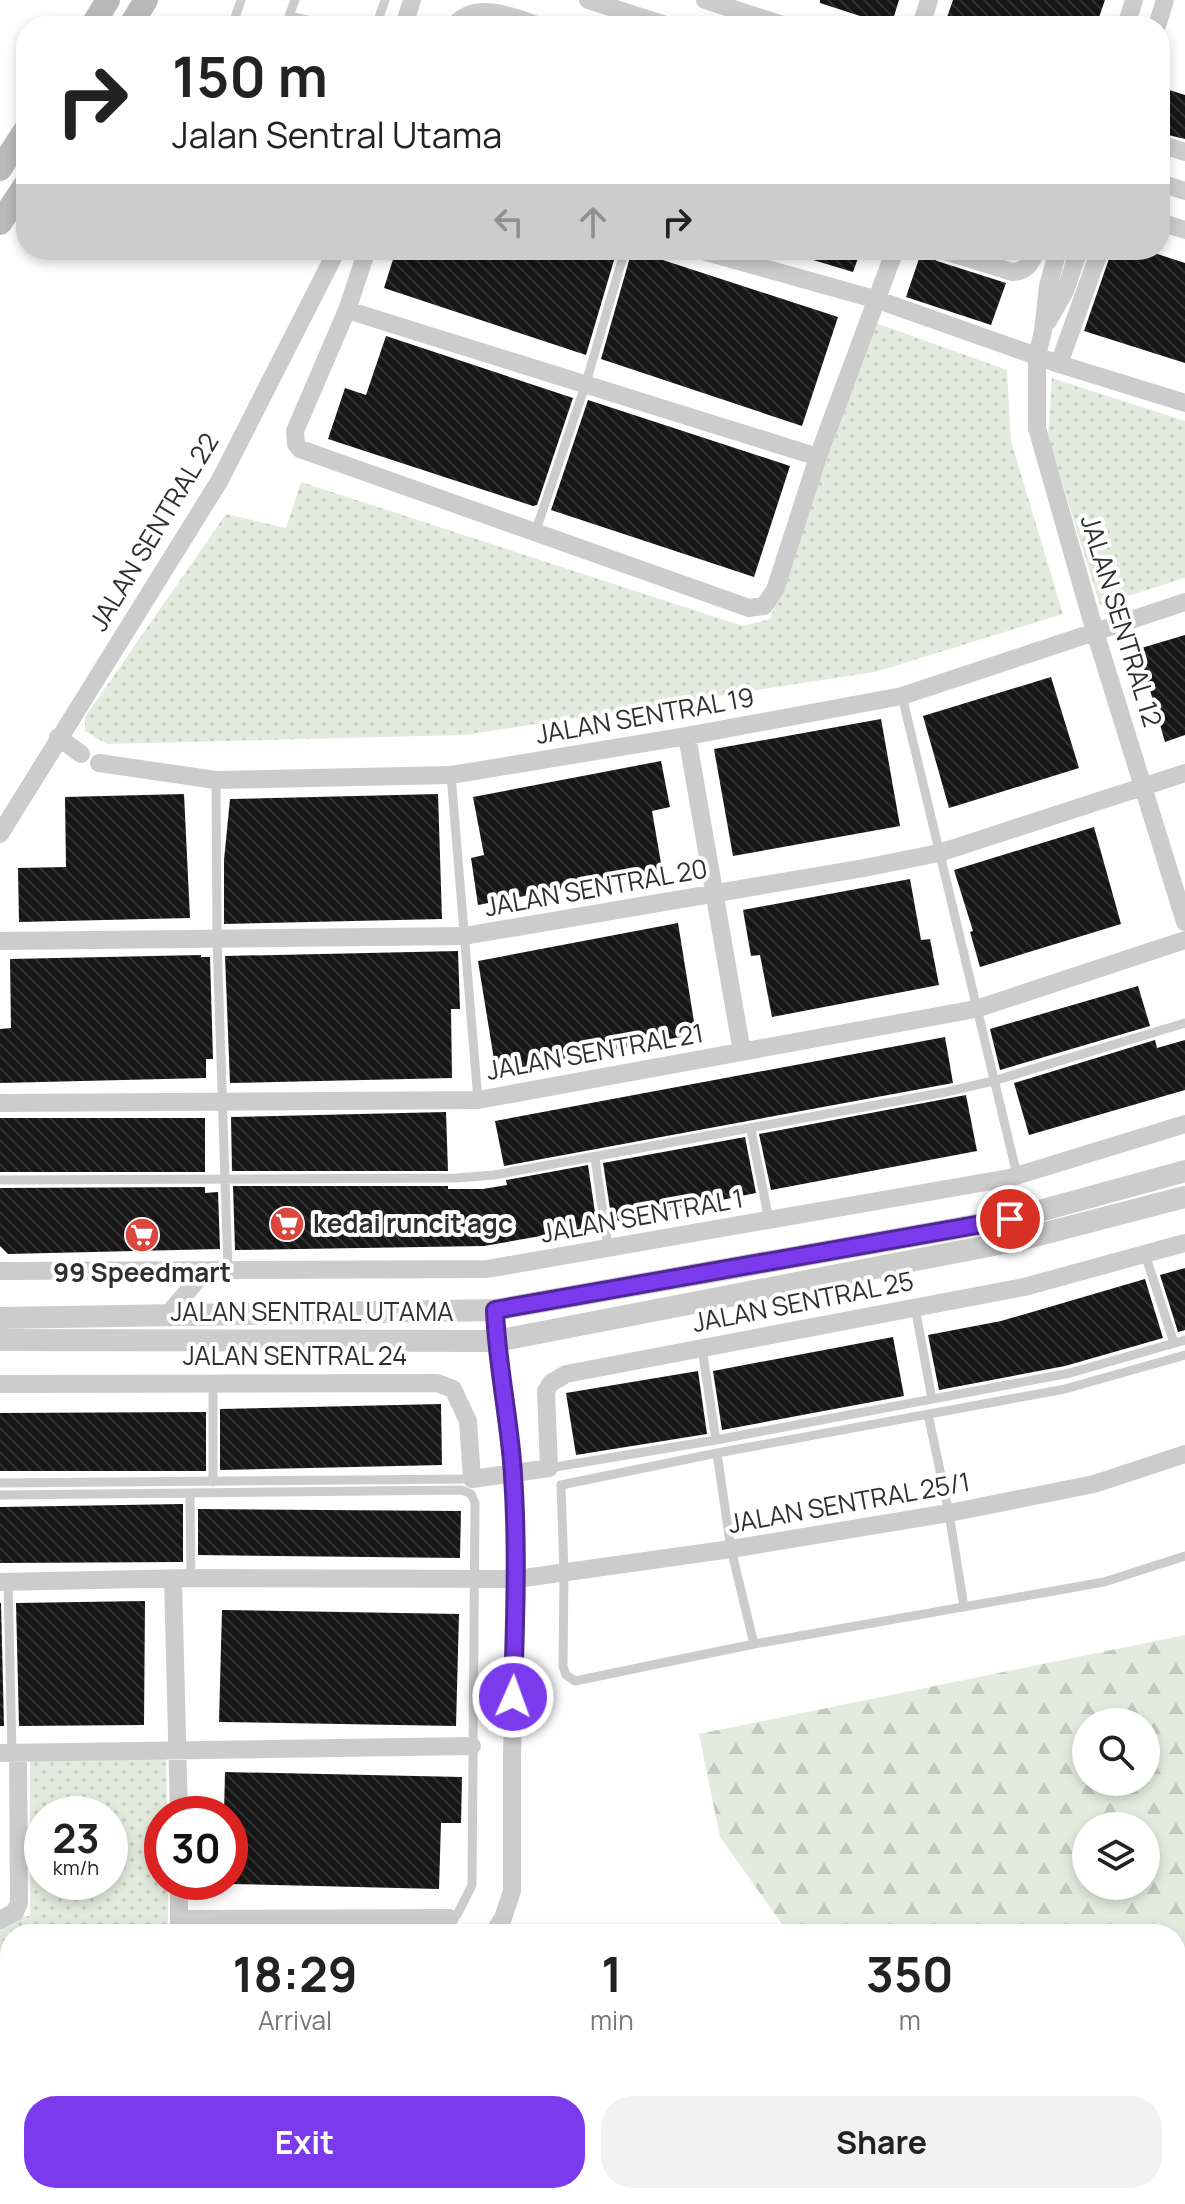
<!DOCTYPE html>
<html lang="en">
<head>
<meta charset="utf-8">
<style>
	:root { --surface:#fff; --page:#f2f2f2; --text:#222; --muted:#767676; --accent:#7c3aed }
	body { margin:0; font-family:Manrope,sans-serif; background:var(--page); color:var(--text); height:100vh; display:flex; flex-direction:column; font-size:30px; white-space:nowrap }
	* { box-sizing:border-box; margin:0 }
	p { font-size:26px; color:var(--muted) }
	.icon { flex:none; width:44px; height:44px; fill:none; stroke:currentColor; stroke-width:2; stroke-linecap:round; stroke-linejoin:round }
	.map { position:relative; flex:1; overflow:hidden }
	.side { position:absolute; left:0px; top:1924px; width:1186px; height:280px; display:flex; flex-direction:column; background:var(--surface); border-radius:32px 32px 0 0; box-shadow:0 4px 12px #0003 }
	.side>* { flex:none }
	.hud { position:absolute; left:16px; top:16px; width:1154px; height:244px; border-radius:32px; box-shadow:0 4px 12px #0003; background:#fff; color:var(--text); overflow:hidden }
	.fabs { position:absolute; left:1072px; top:1708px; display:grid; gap:16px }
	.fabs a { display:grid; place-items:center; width:88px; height:88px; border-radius:50%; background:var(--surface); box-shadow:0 4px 12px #0003; font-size:40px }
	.speed { position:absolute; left:24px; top:1796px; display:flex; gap:16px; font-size:40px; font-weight:700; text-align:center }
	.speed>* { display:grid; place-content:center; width:104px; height:104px; border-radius:50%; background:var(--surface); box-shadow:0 4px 12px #0003; line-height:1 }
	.speed small { font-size:20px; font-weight:400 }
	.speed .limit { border:12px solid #d22; background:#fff; color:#111 }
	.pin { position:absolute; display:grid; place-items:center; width:68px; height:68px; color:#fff; margin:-34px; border:4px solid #fff; border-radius:50%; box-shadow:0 2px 8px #0007 }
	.me { position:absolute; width:88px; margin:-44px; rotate:2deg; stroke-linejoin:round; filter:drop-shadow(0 0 6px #0008) }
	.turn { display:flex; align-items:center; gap:28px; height:168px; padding:0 24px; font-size:36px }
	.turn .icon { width:104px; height:104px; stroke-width:2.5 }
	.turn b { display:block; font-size:56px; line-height:68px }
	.lanes { display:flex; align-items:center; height:76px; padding:0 24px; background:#0003; justify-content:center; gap:40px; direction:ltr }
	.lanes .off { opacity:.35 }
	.eta { display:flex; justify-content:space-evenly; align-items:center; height:136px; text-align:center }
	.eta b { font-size:48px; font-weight:700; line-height:56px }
	.action { display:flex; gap:16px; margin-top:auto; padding:16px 24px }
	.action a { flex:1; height:92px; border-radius:32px; background:var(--accent); color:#fff; font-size:32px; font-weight:700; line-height:92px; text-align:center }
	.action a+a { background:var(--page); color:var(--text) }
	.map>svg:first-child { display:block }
	.grass { fill:url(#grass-dots); fill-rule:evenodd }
	.forest { fill:url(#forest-firs); fill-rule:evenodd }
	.building { fill:url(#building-back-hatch) }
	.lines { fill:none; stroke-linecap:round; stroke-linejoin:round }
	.service { stroke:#ccc; stroke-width:9 }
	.minor { stroke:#ccc; stroke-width:18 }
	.tertiary { stroke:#ccc; stroke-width:22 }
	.secondary { stroke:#b9b9b9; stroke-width:24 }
	.route-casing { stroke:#51269a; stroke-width:20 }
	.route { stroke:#7c3aed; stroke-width:14 }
	.labels { text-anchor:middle; stroke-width:8; stroke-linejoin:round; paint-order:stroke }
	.street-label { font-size:26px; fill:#2f2f2f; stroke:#fff }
	.poi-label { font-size:26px; font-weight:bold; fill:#2f2f2f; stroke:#fff; text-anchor:start }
</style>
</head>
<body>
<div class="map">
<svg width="1185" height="2204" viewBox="0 0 1185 2204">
	<defs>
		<pattern id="grass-dots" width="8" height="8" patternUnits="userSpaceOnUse" patternTransform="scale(2)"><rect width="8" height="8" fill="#e3ebde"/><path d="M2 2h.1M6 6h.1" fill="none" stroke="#c3cabf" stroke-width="1.8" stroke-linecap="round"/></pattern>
		<pattern id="forest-firs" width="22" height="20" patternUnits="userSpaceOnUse" patternTransform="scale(2)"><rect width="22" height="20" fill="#e3ebde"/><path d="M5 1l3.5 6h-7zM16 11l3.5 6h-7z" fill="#c3cabf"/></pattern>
		<pattern id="building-back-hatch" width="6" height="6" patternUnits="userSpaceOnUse" patternTransform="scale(2)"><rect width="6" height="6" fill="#161616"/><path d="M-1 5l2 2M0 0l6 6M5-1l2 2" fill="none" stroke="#303030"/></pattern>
	</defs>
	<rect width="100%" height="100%" fill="#fff"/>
	<path class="grass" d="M876 323 1007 370 1011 441 1063 614 875 672 464 735 107 744 85 731V717L226 514 286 528 301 482 743 626 770 619Z
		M1052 378 1185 421V578L1100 605 1048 437Z
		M166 1750 167 1814H162V1882H168V1934H10V1979H0V1918L30 1916V1754ZM42 1814H110V1882H42Z"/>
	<path class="forest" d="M1185 1635V2204H961L964 2194H1176V1934H789L720 1837 699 1734ZM1086 1722H1146V1782H1086ZM1086 1826H1146V1886H1086Z
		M435 2194H507L509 2204H428Z"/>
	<path class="building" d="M820 0H899L891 26 820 3Z
		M953 0H1105L1096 26H944Z
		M1160 87 1185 95V139L1160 133Z
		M396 250H617L586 355 384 288Z
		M632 250 838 317 802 426 601 359Z
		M790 250H861L853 272 790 253Z
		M922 250H929L932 258 937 261 1006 283 991 325 906 297Z
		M1112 250H1145L1185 263V363L1084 331Z
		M386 336 573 398 537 505 533 506 328 439 345 388 366 395Z
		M588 400 790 466 754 577 551 510Z
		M1185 635V735L1165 742 1138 649Z
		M1051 677 1079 768 949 808 923 716Z
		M881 719 900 826 733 856 714 749Z
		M661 761 670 807 652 811 662 869 478 905 471 858 484 855 473 797Z
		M184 794 190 918 19 922 18 868 66 867 65 797Z
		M438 794 442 919 224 924V860L230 799Z
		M1094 827 1121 924 980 967 970 932 973 931 954 870Z
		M910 879 921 940 930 939 939 985 772 1017 760 955 751 956 743 910Z
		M678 923 696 1034 496 1072 478 961Z
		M458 951 460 1009H451L452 1078 230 1083 225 956Z
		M201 955V957H210L213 1059H206V1078L0 1083V1029L11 1028 10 959Z
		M1138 986 1150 1026 1000 1070 990 1029Z
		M945 1037 953 1083 504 1166 495 1121Z
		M1155 1040 1157 1048 1185 1040V1090L1029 1135 1014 1083Z
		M966 1095 977 1151 771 1190 759 1134Z
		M446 1112 448 1171H232L231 1117Z
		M0 1118H205V1172H0Z
		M745 1137 756 1193 612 1222 603 1163Z
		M588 1165 597 1226 484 1246 235 1250 233 1186H448V1189H483L507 1185 506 1180Z
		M205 1187V1193L218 1192 220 1249 8 1254 0 1246V1188Z
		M1185 1268V1330L1178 1332 1160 1275Z
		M1145 1279 1163 1338 1065 1366 939 1390 928 1335 1001 1321Z
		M893 1337 904 1396 722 1430 713 1371Z
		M698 1371 707 1434 576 1455 566 1393Z
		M441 1404 442 1465 220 1470V1409Z
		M206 1412V1471H0V1413Z
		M183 1504V1562L0 1563V1507Z
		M198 1509 461 1511 460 1558 198 1555Z
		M145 1601 144 1725 19 1726 16 1603Z
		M0 1603H1L4 1726H0Z
		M222 1610 459 1614 456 1726 219 1722Z
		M225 1772 462 1777 461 1823H441L439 1889 230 1884V1814H224Z"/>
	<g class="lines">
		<path class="service" d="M289 16 295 0
			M232 26 241 0
			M288 26 289 16 333 26
			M376 26 385 0
			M535 533 585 386 625 250
			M902 696 1017 1175
			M451 775 478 1100
			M216 780 217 940 228 1270
			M751 1130 769 1220
			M595 1158 608 1248
			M0 1180 456 1178 494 1175 946 1092 993 1081 1185 1023
			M1145 1254 1174 1343
			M915 1307 932 1399
			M702 1349 716 1440
			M1185 1355 1065 1389 717 1453 561 1485 564 1574 563 1666 566 1675 575 1681 754 1644 1104 1582 1185 1556
			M928 1414 949 1513 964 1607
			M717 1453 731 1549 754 1644
			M549 1468 716 1440 1070 1373 1185 1340
			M213 1482V1383
			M0 1483 472 1479
			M190 1493 191 1578
			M0 1495 462 1490 471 1494 475 1503 472 1885 457 1915 450 1918
			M8 1582 12 1753"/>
		<path class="minor" d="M588 0 669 26
			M705 0 786 26
			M404 26 412 0
			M454 26C474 0 513 16 539 26
			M921 26 929 0
			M1126 26 1134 0
			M1157 26 1165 0
			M1163 145 1185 152
			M1160 183 1185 191
			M1160 222 1185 230
			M367 250 347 310 295 431 296 444 300 449 749 608 764 606 775 590 818 457 895 250
			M699 250 878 300 1059 364 1185 403
			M941 250 1012 272C1027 271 1031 264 1036 250
			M1058 250 1048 286 1043 331 1037 356V428L1095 632 1185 922
			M347 310 818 457
			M1048 321 1065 291 1079 250
			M1059 364 1100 250
			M687 736 742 1052
			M58 737 81 754
			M99 763 216 780 451 775 687 736 902 696 1185 602
			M0 834 220 480 337 250
			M0 941 464 936 864 868 939 853 1185 773
			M0 1103 478 1100 976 1009 1185 940
			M0 1271 487 1269 1009 1178 1185 1124
			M169 1313 205 1271
			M0 1384 437 1383 453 1389 468 1421 472 1479 549 1468 546 1391 551 1383 566 1374 1024 1287 1185 1243
			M173 1579 179 1814
			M0 1582 191 1578 517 1579 731 1549 949 1513 1094 1484 1185 1454
			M0 1753 472 1746
			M179 1882V1934
			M179 1919 450 1918
			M0 1920 15 1912 19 1903 18 1753
			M493 1934 503 1918 512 1891V1756L517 1579 513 1474 496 1341 495 1310
			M0 2008 10 2013
			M0 2158H10
			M23 2204 24 2194"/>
		<path class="tertiary" d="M0 1318 495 1310 1010 1219 1185 1171
			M0 1340 496 1341 1019 1240 1185 1197"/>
		<path class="secondary" d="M92 26 108 0
			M130 26 146 0
			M0 169 26 129
			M0 223 26 184"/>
	</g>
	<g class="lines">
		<g class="route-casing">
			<path id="route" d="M513 1697C515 1623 518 1549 513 1475 510 1420 497 1366 495 1310L1010 1219"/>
		</g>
		<use href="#route" class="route"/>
	</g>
	<defs>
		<g id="supermarket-disc" transform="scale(1.8)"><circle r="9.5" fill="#db463d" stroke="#fff"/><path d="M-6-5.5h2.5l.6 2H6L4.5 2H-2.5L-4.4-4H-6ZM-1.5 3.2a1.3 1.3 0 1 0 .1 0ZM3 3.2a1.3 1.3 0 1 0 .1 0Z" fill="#fff"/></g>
	</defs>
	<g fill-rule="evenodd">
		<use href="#supermarket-disc" x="287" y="1224"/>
		<use href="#supermarket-disc" x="142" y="1235"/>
	</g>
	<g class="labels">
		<g class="street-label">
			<text transform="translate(154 532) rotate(-59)" y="9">JALAN SENTRAL 22</text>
			<text transform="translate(1121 621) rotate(73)" y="9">JALAN SENTRAL 12</text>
			<text transform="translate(645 716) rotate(-10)" y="9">JALAN SENTRAL 19</text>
			<text transform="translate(596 888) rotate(-10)" y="9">JALAN SENTRAL 20</text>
			<text transform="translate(595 1052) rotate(-10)" y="9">JALAN SENTRAL 21</text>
			<text transform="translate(642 1216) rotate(-10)" y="9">JALAN SENTRAL 1</text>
			<text transform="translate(803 1302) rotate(-11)" y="9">JALAN SENTRAL 25</text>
			<text x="312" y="1321">JALAN SENTRAL UTAMA</text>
			<text x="295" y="1365">JALAN SENTRAL 24</text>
			<text transform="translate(849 1503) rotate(-10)" y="9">JALAN SENTRAL 25/1</text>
		</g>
		<g class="poi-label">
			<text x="313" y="1233">kedai runcit agc</text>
			<text x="142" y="1282" text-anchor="middle">99 Speedmart</text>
		</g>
	</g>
</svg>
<div class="fabs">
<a><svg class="icon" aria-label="search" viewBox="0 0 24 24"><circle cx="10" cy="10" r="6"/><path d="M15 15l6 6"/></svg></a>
<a><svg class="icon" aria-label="layers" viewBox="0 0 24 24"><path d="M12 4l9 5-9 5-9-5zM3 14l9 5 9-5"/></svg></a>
</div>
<div class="speed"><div>23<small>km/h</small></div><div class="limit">30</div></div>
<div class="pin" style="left:1010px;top:1219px;background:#d93025"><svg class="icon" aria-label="arrive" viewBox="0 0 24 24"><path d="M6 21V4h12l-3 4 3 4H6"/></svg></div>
<svg class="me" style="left:513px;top:1697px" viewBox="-20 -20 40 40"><circle r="17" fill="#7c3aed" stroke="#fff" stroke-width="3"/><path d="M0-11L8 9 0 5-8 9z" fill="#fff"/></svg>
<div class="hud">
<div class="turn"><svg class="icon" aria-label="right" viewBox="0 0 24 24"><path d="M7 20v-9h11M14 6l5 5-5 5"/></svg><div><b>150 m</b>Jalan Sentral Utama</div></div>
<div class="lanes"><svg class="icon off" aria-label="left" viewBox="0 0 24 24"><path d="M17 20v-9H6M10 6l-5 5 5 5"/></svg><svg class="icon off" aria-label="ahead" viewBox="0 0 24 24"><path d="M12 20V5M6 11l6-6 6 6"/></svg><svg class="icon" aria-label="right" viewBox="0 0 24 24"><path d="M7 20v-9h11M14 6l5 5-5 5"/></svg></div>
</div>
<section class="side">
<div class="eta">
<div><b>18:29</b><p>Arrival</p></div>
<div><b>1</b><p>min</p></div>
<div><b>350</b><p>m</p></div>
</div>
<div class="action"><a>Exit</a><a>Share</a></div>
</section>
</div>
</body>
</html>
